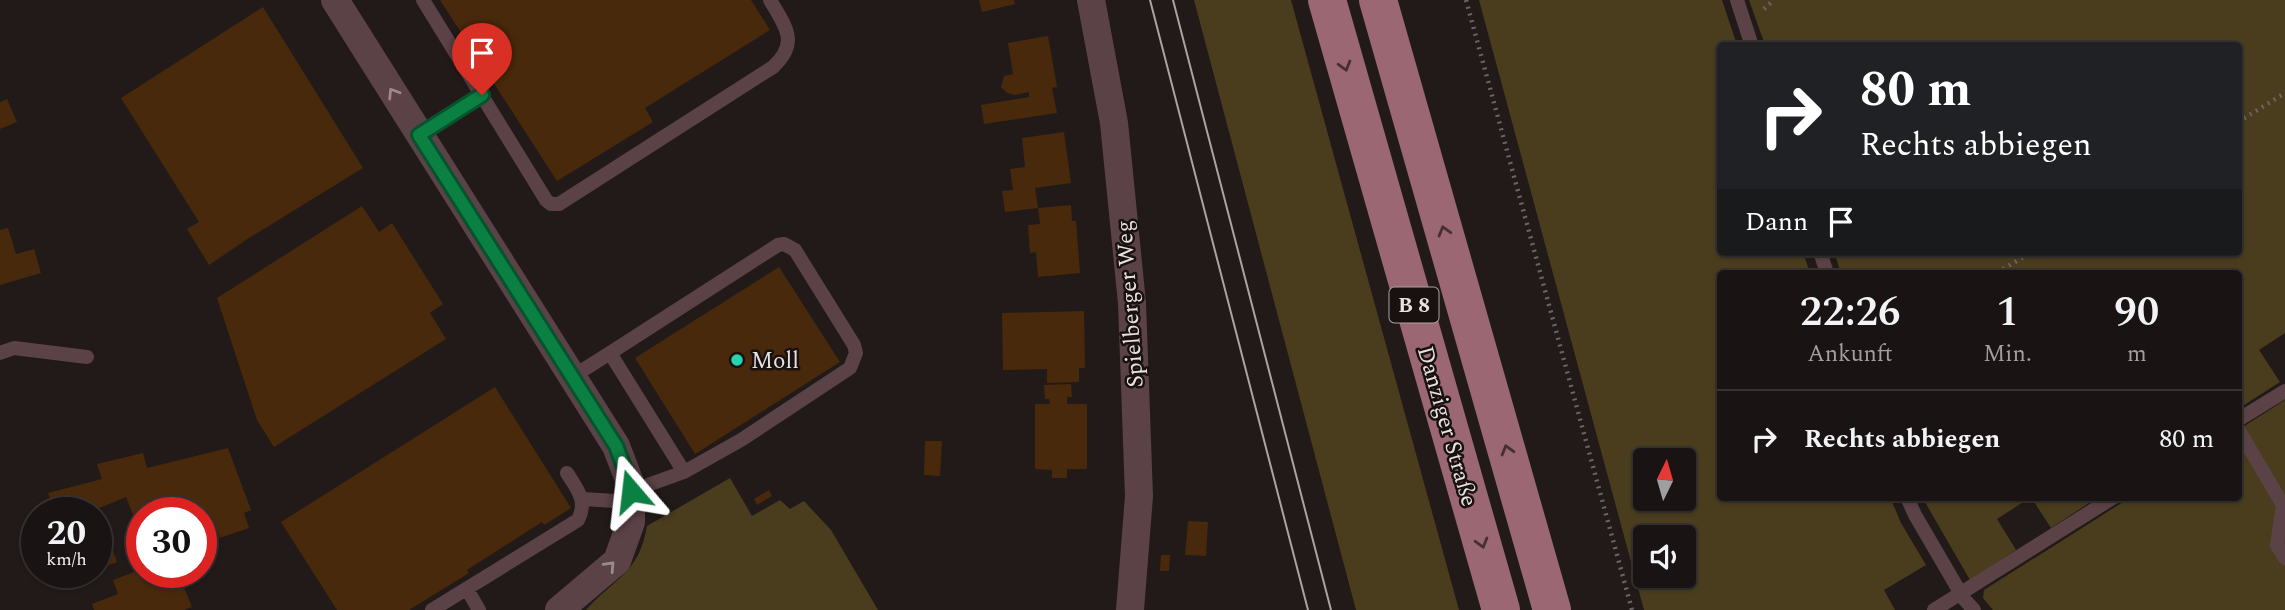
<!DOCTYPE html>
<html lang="de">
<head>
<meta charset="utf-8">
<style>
	:root { --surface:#191413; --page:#221d1c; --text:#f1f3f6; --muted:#9f9ea0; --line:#373333 }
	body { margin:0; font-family:Spectral,serif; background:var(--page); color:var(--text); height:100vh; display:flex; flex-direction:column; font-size:26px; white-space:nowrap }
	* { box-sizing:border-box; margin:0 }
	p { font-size:23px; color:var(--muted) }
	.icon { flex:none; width:38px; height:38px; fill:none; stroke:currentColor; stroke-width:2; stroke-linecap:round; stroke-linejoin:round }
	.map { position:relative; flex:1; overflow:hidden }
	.panel { position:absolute; left:1717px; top:270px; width:525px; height:231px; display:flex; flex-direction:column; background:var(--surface); border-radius:7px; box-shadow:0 2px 5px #0004,0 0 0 2px var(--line) }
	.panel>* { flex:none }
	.hud { position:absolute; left:1717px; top:42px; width:525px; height:214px; border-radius:7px; box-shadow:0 2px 5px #0004,0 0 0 2px var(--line); background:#202124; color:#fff; overflow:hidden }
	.needle { width:46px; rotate:5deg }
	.buttons { position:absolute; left:1633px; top:448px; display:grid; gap:14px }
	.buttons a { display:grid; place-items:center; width:63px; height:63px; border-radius:7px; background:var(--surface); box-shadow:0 2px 5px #0004,0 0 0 2px var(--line); font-size:35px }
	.speed { position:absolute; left:21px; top:497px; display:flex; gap:14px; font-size:35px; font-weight:700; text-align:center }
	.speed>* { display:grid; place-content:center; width:91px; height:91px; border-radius:50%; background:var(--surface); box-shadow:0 2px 5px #0004,0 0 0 2px var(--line); line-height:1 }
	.speed small { font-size:18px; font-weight:400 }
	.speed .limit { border:10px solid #d22; background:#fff; color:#111 }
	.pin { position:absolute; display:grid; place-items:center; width:60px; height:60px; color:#fff; margin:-72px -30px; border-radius:50% 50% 50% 0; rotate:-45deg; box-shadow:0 0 7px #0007 }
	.pin .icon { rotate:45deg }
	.me { position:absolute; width:77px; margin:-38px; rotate:343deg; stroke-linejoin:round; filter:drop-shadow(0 0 5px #0008) }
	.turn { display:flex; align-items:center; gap:24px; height:147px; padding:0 28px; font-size:32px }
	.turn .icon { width:91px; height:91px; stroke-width:2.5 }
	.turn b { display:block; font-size:49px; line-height:60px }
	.then { display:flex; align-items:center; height:66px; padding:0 28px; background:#0003; gap:14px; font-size:26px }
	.eta { display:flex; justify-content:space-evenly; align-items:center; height:119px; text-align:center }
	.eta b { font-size:42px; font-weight:600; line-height:49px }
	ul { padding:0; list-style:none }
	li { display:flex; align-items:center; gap:21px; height:98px; padding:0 28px; border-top:2px solid var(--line) }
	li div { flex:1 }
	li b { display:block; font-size:26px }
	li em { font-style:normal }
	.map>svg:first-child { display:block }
	.green { fill:#493d1e; fill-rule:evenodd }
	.building { fill:#48290b }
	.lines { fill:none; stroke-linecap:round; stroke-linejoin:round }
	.path { stroke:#6a6463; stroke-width:4.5; stroke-dasharray:2 5; stroke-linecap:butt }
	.lane { stroke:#5b4247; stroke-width:14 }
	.street { stroke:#5b4247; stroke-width:28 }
	.primary { stroke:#9a6772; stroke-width:38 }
	.tram { stroke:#a9a3a2; stroke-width:2 }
	.oneway { stroke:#462f32 }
	.oneway2 { stroke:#9a8a8c }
	.route-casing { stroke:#07532c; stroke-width:18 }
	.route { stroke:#0b8043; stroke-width:12 }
	.poi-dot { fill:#25d5ae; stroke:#181110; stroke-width:2.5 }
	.labels { text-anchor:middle; stroke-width:5; stroke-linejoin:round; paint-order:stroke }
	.shield { fill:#181110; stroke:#a9a3a2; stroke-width:2 }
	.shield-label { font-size:21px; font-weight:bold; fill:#e7e2e1 }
	.street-label { font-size:23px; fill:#e7e2e1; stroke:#181110 }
	.poi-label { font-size:23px; fill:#e7e2e1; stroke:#181110; text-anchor:start }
</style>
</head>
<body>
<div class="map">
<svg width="2285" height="610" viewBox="0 0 2285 610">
	<rect width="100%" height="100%" fill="#211a19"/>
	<path class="green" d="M1194 0H1291L1459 610H1356Z
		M1479 0H1722L1737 45 1720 46V252H1803L1810 273H1720V497H1890L1901 523 1926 565 1884 590 1895 610H1644ZM1684 460V499H1645V460ZM1684 537V576H1645V537Z
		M1749 0H2285V333L2259 350 2280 382 2238 409V273H1841L1834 252H2238V46L1765 45Z
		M2285 400V610H1993L1983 598 1984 590 2131 497H2238V430Z
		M730 478 752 516 780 500 790 509 804 501 831 530 878 610H586C614 578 639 574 647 526Z
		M1922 497H2098L2051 528 2031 497 1997 519 2016 550 1970 580Z"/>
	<path class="building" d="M440 0H751L770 30 645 108 653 122 557 181Z
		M979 0H1014L1015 4 982 12Z
		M263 7 363 168 246 240 209 265 187 229 199 222 121 98Z
		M1048 36 1057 87 1052 88 1057 113 984 124 981 105 1029 97V92L1015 95 1007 93 1001 87 1004 76 1013 74 1008 43Z
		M7 99 17 122 0 129V102Z
		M1064 132 1071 183 1035 188 1038 208 1005 212 1002 191 1013 190 1010 169 1025 167 1022 138Z
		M1071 205 1072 221H1076L1080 273 1038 277 1036 252 1030 253 1028 225 1040 224 1038 208Z
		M362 206 379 232 392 223 443 304 430 313 446 339 274 447 257 420 217 298Z
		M8 228 16 254 34 249 41 273 0 285V230Z
		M779 267 840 362 695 454 635 358Z
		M1084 311 1085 368H1079V382L1047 383V369L1003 370 1002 313Z
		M1071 384 1072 397H1067V404H1087V469H1067V478H1052V470L1035 469V404H1050L1049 399H1045L1044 385Z
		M495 387 571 508 544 525 542 522 467 570 469 573 409 610H337L281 522Z
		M925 441H942L940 476 924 475Z
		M228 448 251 510 244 513 249 528 220 538 215 524 201 529V513H142V537L126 497 97 509 117 562 96 570V513H56L48 493 102 479 97 464 143 453 147 468Z
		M769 490 772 496 757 505 754 499Z
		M1188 521 1208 522 1206 556 1185 555Z
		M1161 555H1170L1169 571H1160Z
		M142 569V572H159L161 578 178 572 192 607 184 610H94L92 604 118 594 113 580Z"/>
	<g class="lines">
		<path class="path" d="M1466 0 1632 610
			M1764 9 1774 0
			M2238 122 2285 93
			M1997 273 2031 252"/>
		<path class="lane" d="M423 0 546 200 551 204H559L773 67C800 42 785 26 770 0
			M1737 0 1752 46
			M419 135 482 95
			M1820 252 1827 273
			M0 353 14 348 87 357
			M610 353 778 245 784 244 795 250 854 345 856 353 850 368 741 440 684 472
			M572 377 610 353 684 472 631 491
			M2238 420 2285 391
			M2238 429 2283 505 2277 545 2285 558
			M1907 497 1915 515 1964 599 1974 610
			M583 499 631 502
			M467 589 479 610
			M432 610 578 520C588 501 577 489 567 473
			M1934 610 2114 497"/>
		<path class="street" d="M335 0 616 446 631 485V522L617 561 559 610
			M1091 0 1114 123 1132 303 1139 496 1130 610"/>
		<path class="primary" d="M1327 0 1501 610
			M1378 0 1552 610"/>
		<path class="tram" d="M1150 0 1308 610
			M1173 0 1331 610"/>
	</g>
	<defs><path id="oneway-chevron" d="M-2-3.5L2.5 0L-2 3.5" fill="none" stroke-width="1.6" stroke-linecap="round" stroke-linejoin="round" transform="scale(1.75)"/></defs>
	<g class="oneway">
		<use href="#oneway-chevron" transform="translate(1345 66) rotate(74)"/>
		<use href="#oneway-chevron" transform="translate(1444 231) rotate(-106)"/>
		<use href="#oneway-chevron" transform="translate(1507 450) rotate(-106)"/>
		<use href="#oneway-chevron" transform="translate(1482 543) rotate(74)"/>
	</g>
	<g class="oneway2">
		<use href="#oneway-chevron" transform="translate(393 93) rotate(-122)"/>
		<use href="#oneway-chevron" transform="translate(610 566) rotate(-47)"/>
	</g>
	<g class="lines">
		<g class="route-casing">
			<path id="route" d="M482 95 419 135 616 446 631 485V491"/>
		</g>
		<use href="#route" class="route"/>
	</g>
	<circle class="poi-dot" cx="737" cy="360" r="7"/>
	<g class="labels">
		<rect class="shield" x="1389.5" y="287.5" width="49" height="35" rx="5"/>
		<g class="shield-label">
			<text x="1414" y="312">B 8</text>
		</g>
		<g class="street-label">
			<text transform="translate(1129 304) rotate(-94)" y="8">Spielberger Weg</text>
			<text transform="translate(1448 426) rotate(74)" y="8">Danziger Straße</text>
		</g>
		<g class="poi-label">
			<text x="751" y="368">Moll</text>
		</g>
	</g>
</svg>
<div class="buttons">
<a><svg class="needle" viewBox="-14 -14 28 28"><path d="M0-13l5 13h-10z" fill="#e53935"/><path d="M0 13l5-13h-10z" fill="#9f9ea0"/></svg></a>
<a><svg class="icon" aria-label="sound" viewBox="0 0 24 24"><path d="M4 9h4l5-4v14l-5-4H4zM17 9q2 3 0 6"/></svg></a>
</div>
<div class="speed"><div>20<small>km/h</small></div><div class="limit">30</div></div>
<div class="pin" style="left:482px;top:95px;background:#d93025"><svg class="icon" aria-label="arrive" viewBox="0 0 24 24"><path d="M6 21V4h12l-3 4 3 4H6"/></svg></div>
<svg class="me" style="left:631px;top:491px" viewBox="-20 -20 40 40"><path d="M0-17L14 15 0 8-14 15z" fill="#0b8043" stroke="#fff" stroke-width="4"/></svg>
<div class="hud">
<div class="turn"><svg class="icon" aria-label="right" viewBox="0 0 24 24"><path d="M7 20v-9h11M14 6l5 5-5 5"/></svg><div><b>80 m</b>Rechts abbiegen</div></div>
<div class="then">Dann<svg class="icon" aria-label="arrive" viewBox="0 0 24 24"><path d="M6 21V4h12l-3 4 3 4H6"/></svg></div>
</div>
<section class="panel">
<div class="eta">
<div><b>22:26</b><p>Ankunft</p></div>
<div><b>1</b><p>Min.</p></div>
<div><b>90</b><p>m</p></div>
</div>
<ul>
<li><svg class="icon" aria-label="right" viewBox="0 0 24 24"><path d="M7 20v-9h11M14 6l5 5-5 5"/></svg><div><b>Rechts abbiegen</b></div><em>80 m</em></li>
</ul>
</section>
</div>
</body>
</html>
